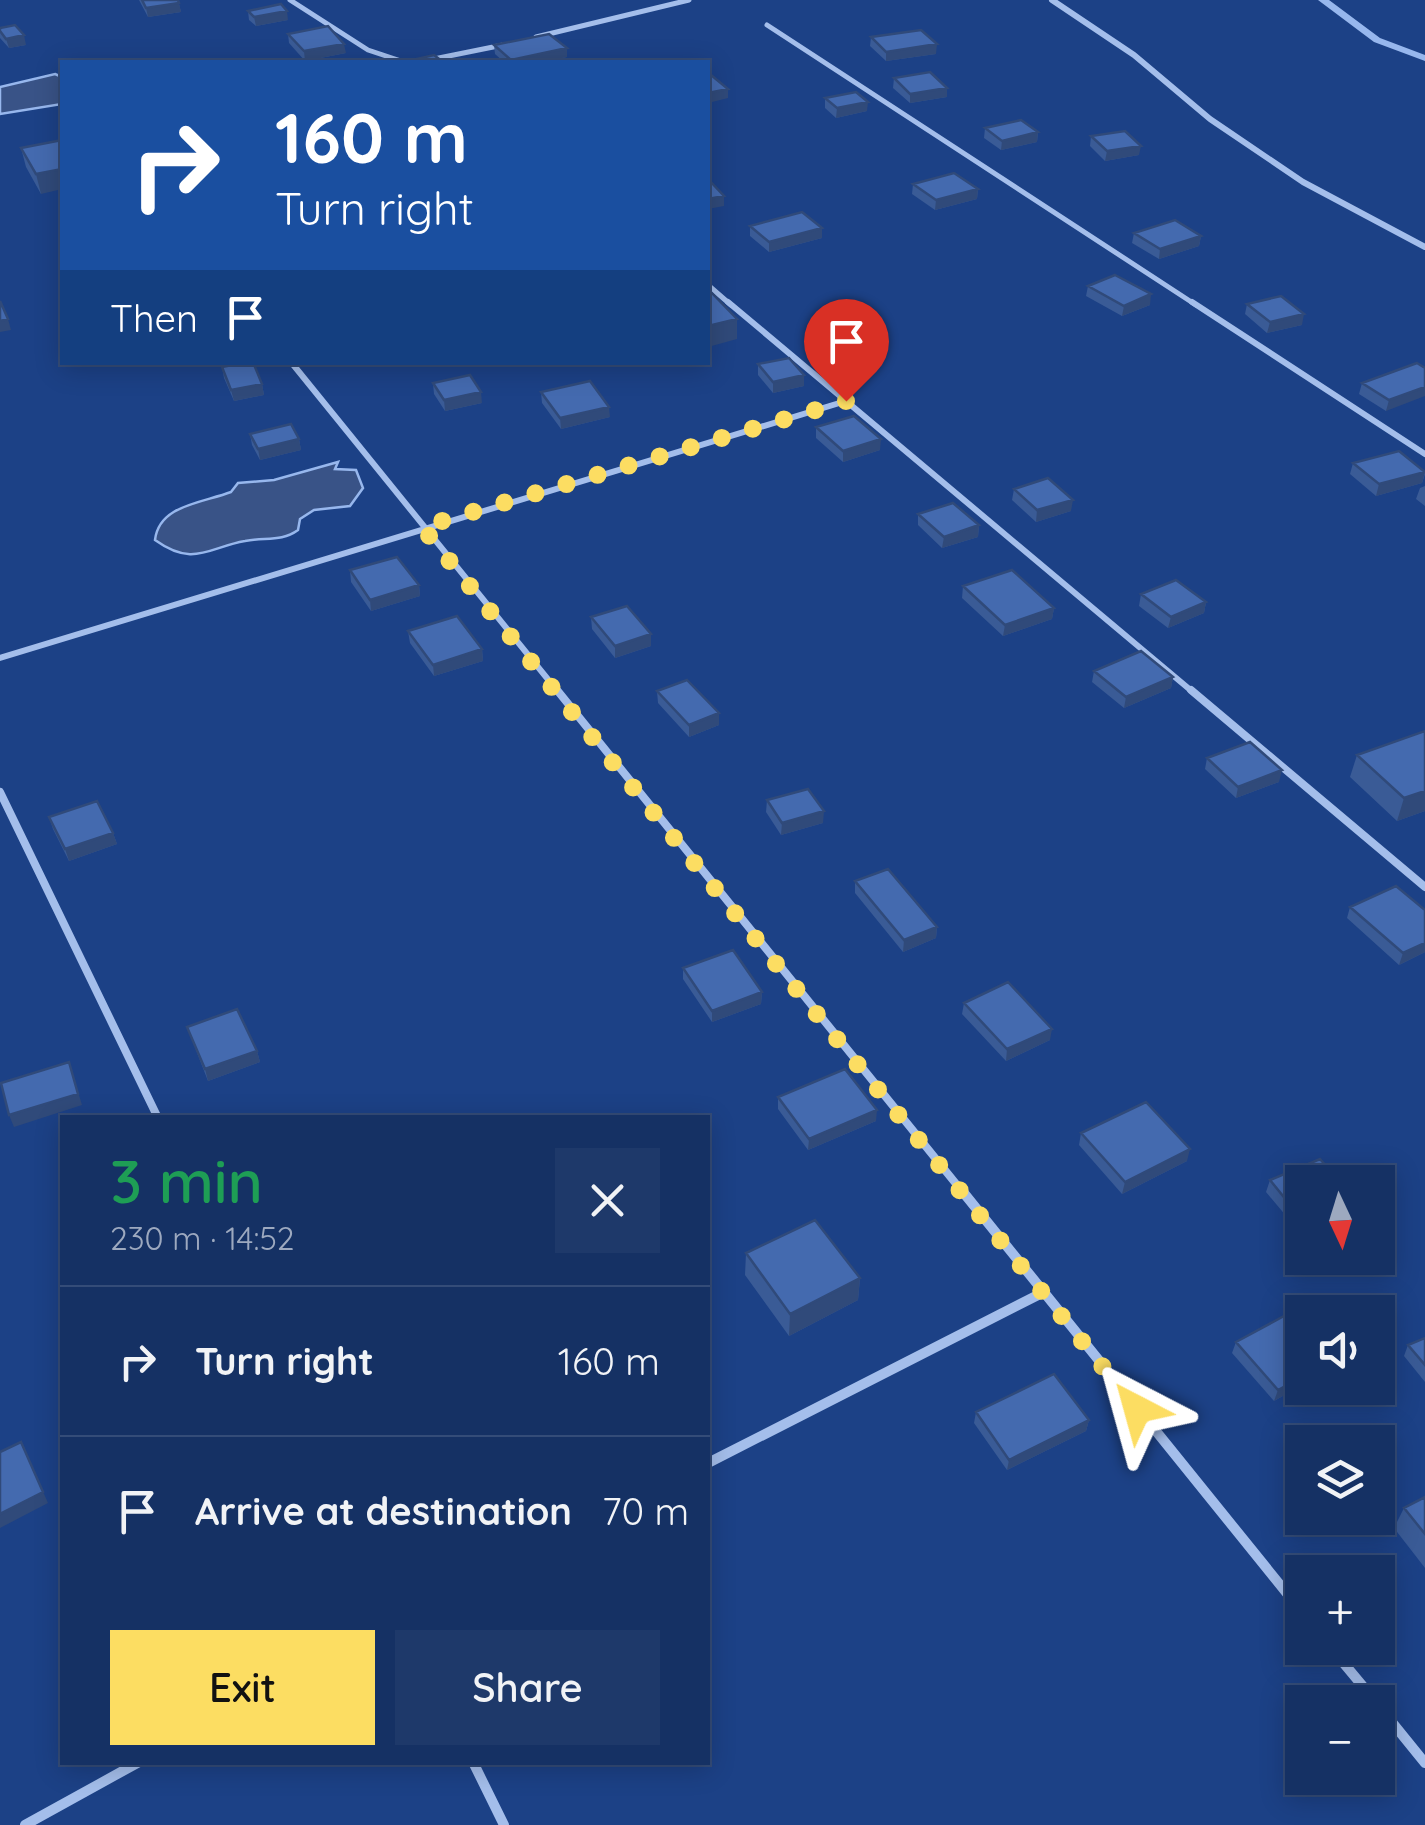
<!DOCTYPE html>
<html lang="en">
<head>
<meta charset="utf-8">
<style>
	:root { --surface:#153164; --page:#1e396a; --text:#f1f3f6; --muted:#9da9bf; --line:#344c78; --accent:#fcdd62 }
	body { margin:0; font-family:Quicksand,sans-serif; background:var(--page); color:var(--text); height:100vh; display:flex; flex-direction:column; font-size:38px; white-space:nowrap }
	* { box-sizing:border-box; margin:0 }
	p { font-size:32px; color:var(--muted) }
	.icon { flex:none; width:55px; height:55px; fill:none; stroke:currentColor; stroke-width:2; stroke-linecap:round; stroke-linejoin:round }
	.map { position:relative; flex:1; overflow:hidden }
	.sheet { position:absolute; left:60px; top:1115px; width:650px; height:650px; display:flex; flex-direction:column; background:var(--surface); border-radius:0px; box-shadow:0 5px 25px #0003,0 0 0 2px var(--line) }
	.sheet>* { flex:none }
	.guide { position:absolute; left:60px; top:60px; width:650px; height:305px; border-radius:0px; box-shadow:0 5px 25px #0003,0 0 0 2px var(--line); background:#1a4fa0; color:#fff; overflow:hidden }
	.needle { width:65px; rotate:176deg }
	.tools { position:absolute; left:1285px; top:1165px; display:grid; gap:20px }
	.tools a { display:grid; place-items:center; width:110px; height:110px; border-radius:0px; background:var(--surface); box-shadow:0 5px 25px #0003,0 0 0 2px var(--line); font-size:50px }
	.pin { position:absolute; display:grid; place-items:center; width:85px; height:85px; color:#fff; margin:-102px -42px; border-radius:50% 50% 50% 0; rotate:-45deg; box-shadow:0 0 10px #0007 }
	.pin .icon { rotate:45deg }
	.me { position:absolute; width:110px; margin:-55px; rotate:321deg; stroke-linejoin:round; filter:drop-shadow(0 0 8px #0008) }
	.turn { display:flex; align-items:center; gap:35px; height:210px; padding:0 50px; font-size:45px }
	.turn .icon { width:130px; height:130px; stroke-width:2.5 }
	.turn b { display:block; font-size:70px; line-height:85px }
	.then { display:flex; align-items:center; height:95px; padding:0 50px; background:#0003; gap:20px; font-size:38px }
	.round { display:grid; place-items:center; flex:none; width:105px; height:105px; border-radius:0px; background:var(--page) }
	.headline { display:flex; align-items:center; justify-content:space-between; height:170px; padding:0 50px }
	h1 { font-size:60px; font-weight:600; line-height:75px; color:#1e9e55 }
	.primary-button { display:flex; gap:20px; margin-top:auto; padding:20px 50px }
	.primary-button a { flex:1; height:115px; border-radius:0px; background:var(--accent); color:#111; font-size:40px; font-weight:600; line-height:115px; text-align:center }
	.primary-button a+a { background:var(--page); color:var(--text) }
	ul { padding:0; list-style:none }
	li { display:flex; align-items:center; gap:30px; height:150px; padding:0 50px; border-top:2px solid var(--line) }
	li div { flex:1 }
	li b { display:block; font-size:38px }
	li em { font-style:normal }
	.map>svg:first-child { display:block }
	.water { fill:#395387; stroke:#97b7ed; stroke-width:2.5 }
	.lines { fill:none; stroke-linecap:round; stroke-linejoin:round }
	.stream { fill:#97b7ed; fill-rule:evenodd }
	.lane-far3 { stroke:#a4beeb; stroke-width:5 }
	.lane-far2 { stroke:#a4beeb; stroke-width:6 }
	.lane-far1 { stroke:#a4beeb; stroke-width:8 }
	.lane { stroke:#a4beeb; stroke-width:10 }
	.street { stroke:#a4beeb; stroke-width:6 }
	.wall { fill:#3a5b96 }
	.shaded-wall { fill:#304a7a }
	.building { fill:#446aaf; stroke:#304a7a; stroke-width:2.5 }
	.route { stroke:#fcdd62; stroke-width:18; stroke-dasharray:0 32.4 }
</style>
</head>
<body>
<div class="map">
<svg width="1425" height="1825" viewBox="0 0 1425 1825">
	<rect width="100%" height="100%" fill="#1c4186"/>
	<path class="water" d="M55 74 62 77V104L0 114V87Z
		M338 462 335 469 356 470 363 488 350 506 314 510 300 519 298 530C282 542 265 537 245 541 209 547 194 568 155 540 159 505 202 503 231 492L238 483 274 480Z"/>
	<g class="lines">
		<path class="stream" d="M1318 0H1329L1380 38 1425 55V61L1374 42Z"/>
		<path class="lane-far3" d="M290 0 368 50 404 62
			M767 25 1196 305
			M536 37 689 0
			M419 62 503 45
			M708 285 731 305"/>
		<path class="lane-far2" d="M728 302 1194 693
			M1192 302 1425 454
			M291 362 559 693
			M0 658 846 401"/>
		<path class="lane-far1" d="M557 690 961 1190
			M1191 690 1425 887
			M0 792 158 1118"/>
		<path class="lane" d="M959 1187 1302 1612
			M708 1463 1042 1293
			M1331 1648 1376 1702
			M1378 1705 1425 1763
			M473 1762 504 1825
			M25 1825 139 1762"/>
		<path class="street" d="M1052 0 1134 55 1210 119 1303 182 1425 247"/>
	</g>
	<path class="wall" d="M139 0H178L181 12 148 17Z
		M248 11 288 20 256 26 249 20Z
		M0 28 26 45 9 48 0 38Z
		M288 34 346 53 305 61 289 43Z
		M871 37 936 54 886 61 870 46Z
		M494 45 567 48V57L542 62H504L495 54Z
		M894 78 947 88V97L910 103 893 88Z
		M825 98 867 111 836 118 825 108Z
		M985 128 1038 132 1037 142 1001 150 984 138Z
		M1091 136 1139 155 1105 161 1090 146Z
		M62 140 41 194 26 167 21 148Z
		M913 184 978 189 977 199 935 210 912 194Z
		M750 226 822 238 769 252 750 236Z
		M1134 233 1201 236 1199 246 1159 259 1132 243Z
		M1088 286 1150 305 1122 316 1086 296Z
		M1247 304 1302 325 1267 333 1245 314Z
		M1417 363 1386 411 1359 394 1362 383Z
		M758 364 804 386 773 393 758 375Z
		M222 367 262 384 264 395 234 401 224 378Z
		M433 383 482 403 445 411 434 394Z
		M541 392 610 417 561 429 542 403Z
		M816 427 880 450 843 462 816 438Z
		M250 434 299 439 301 450 260 460 252 445Z
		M1353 463 1425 471V474L1422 483 1376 496 1350 474Z
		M1425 486V506L1416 499 1420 488Z
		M1014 489 1071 511 1036 522 1012 500Z
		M918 514 979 525 978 537 942 548 918 525Z
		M350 570 419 585 420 596 371 611 351 582Z
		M963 586 1054 608 1052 619 1003 636 962 598Z
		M1141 594 1206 602 1204 613 1168 628 1139 606Z
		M591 617 651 646 615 658 592 629Z
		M408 631 482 649 483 661 434 676 410 643Z
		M1094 671 1173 677 1171 688 1124 708 1092 682Z
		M657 691 719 713V725L689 737 658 703Z
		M1357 755 1425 811 1397 821 1350 777Z
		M1207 758 1279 782 1236 798 1205 769Z
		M767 800 823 823 781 835 766 812Z
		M49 817 113 833 117 844 69 861 53 829Z
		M855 881 937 927 936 938 903 952 855 893Z
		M1350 907 1425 910V952L1399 965 1347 918Z
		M683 968 762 992 761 1004 712 1022 683 979Z
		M964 1003 1050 1040 1006 1061 962 1014Z
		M187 1027 257 1051 260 1062 208 1081Z
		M778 1097 876 1121 808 1150 778 1109Z
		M1081 1133 1187 1161 1122 1194 1079 1145Z
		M1270 1180 1302 1182V1219L1292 1223 1266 1192Z
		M746 1253 860 1278 858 1300 789 1336 745 1275Z
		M1425 1338V1382L1404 1356 1408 1345Z
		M1236 1342 1302 1385 1274 1401 1232 1353Z
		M976 1412 1089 1420 1086 1431 1007 1470 974 1423Z
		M1425 1497V1568L1394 1528 1404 1508Z"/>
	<path class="shaded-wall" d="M179 3 181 12 148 17 146 8Z
		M287 11 288 20 256 26 254 17Z
		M24 35 26 45 9 48 6 39Z
		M344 44 346 53 305 61 304 51Z
		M937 44 936 54 886 61V52Z
		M567 48V57L542 62H512L511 60Z
		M947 88V97L910 103V94Z
		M728 89V98L708 103V93Z
		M868 102 867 111 836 118 837 108Z
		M1038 132 1037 142 1001 150 1002 141Z
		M1141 146 1139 155 1105 161 1107 151Z
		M62 169V189L41 194 36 174Z
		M978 189 977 199 935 210 936 200Z
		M724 196V206L708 209V199Z
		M822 228V238L769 252V242Z
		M1201 236 1199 246 1159 259 1160 249Z
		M1151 294 1150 305 1122 316 1124 306Z
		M1304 314 1302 325 1267 333 1270 322Z
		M8 319 11 330 0 332V321Z
		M737 319V339L708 347V326Z
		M804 375V386L773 393V382Z
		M262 384 264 395 234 401 231 390Z
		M1425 387V396L1386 411 1389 400Z
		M481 392 482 403 445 411 444 400Z
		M609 407 610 417 561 429 560 418Z
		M299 439 301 450 260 460 258 449Z
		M881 439 880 450 843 462V451Z
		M1425 472 1422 483 1376 496 1379 484Z
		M1073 500 1071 511 1036 522 1037 510Z
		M979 525 978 537 942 548 944 537Z
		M419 585 420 596 371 611 370 600Z
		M1206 602 1204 613 1168 628 1171 617Z
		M1054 608 1052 619 1003 636 1005 625Z
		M651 634V646L615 658V646Z
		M482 649 483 661 434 676 433 665Z
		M1173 677 1171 688 1124 708 1126 697Z
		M719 713V725L689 737V725Z
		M1282 770 1279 782 1236 798 1238 787Z
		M1425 791V811L1397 821 1404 798Z
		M824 811 823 823 781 835 782 823Z
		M113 833 117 844 69 861 65 849Z
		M937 927 936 938 903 952 904 940Z
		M1425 943V952L1399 965 1403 953Z
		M762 992 761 1004 712 1022V1011Z
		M1052 1029 1050 1040 1006 1061 1007 1049Z
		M257 1051 260 1062 208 1081 205 1069Z
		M69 1062 82 1105 14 1127 9 1115Z
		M877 1110 876 1121 808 1150 809 1139Z
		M1190 1149 1187 1161 1122 1194 1125 1182Z
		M1302 1210V1219L1292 1223 1296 1212Z
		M860 1278 858 1300 789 1336 790 1314Z
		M1302 1377V1385L1274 1401 1278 1390Z
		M1089 1420 1086 1431 1007 1470 1009 1460Z
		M26 1453 48 1503 0 1528V1514Z"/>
	<path class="building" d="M142 0H178L179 3 146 8Z
		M281 4 287 11 254 17 248 11Z
		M15 25 24 35 6 39 0 31V28Z
		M328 26 344 44 304 51 288 34Z
		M921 30 937 44 886 52 871 37Z
		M549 34 567 48 511 60 494 45Z
		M434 55 443 62H410L408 61Z
		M930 72 947 88 910 94 894 78Z
		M711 75 728 89 708 93V76Z
		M856 92 868 102 837 108 825 98Z
		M1021 120 1038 132 1002 141 985 128Z
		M1125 131 1141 146 1107 151 1091 136Z
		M62 140V169L36 174 21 148Z
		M954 173 978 189 936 200 913 184Z
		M708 179 724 196 708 199Z
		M802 212 822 228 769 242 750 226Z
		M1175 220 1201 236 1160 249 1134 233Z
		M1115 275 1151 294 1124 306 1088 286Z
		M708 289 737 319 708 326Z
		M1281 296 1304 314 1270 322 1247 304Z
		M0 301 8 319 0 321Z
		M789 358 804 375 773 382 758 364Z
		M247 362H253L262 384 231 390 222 367Z
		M1417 363 1425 368V387L1389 400 1362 383Z
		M470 375 481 392 444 400 433 383Z
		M590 381 609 407 560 418 541 392Z
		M854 416 881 439 843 451 816 427Z
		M291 424 299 439 258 449 250 434Z
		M1399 451 1425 472 1379 484 1353 463Z
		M1048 478 1073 500 1037 510 1014 489Z
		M953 503 979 525 944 537 918 514Z
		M397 557 419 585 370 600 350 570Z
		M1012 570 1054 608 1005 625 963 586Z
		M1176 580 1206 602 1171 617 1141 594Z
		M627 606 651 634 615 646 591 617Z
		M457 616 482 649 433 665 408 631Z
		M1141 651 1173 677 1126 697 1094 671Z
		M687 680 719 713 689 725 657 691Z
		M1425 731V791L1404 798 1357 755Z
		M1250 742 1282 770 1238 787 1207 758Z
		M808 789 824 811 782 823 767 800Z
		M97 801 113 833 65 849 49 817Z
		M888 869 937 927 904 940 855 881Z
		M1396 886 1425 910V943L1403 953 1350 907Z
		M733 950 762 992 712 1011 683 968Z
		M1008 982 1052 1029 1007 1049 964 1003Z
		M237 1009 257 1051 205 1069 187 1027Z
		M69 1062 78 1094 9 1115 1 1083Z
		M845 1069 877 1110 809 1139 778 1097Z
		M1146 1102 1190 1149 1125 1182 1081 1133Z
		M1320 1159 1340 1182H1302V1210L1296 1212 1270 1180Z
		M815 1220 860 1278 790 1314 746 1253Z
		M1295 1310 1302 1318V1377L1278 1390 1236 1342Z
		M1425 1338V1365L1408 1345Z
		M1054 1374 1089 1420 1009 1460 976 1412Z
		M21 1442 43 1492 0 1514V1452Z
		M1425 1497V1534L1404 1508Z"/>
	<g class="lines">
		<path class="route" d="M846 401 422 527 1137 1409"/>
	</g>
</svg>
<div class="tools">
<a><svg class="needle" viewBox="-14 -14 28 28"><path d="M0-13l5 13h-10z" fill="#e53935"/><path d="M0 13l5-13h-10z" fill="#9da9bf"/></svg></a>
<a><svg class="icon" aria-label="sound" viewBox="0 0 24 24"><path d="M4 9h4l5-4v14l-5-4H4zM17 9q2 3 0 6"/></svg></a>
<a><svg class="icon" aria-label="layers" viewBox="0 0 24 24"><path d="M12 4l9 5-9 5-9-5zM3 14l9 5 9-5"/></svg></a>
<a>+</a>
<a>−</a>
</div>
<div class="pin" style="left:846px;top:401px;background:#d93025"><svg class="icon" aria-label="arrive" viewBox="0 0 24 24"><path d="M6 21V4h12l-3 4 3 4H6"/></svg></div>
<svg class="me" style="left:1137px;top:1409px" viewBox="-20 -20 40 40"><path d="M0-17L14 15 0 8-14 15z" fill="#fcdd62" stroke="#fff" stroke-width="4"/></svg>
<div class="guide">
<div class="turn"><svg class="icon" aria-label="right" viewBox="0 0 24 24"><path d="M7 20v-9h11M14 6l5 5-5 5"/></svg><div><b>160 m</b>Turn right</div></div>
<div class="then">Then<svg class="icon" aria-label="arrive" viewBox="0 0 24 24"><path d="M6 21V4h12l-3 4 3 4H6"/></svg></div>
</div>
<section class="sheet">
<div class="headline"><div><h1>3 min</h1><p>230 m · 14:52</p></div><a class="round"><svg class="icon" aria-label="close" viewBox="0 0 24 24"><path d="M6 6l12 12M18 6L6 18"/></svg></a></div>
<ul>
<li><svg class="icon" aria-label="right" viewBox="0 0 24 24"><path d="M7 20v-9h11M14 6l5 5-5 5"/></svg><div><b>Turn right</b></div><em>160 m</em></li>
<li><svg class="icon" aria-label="arrive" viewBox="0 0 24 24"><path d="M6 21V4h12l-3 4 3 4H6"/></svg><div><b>Arrive at destination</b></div><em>70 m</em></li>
</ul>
<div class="primary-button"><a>Exit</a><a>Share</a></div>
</section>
</div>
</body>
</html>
